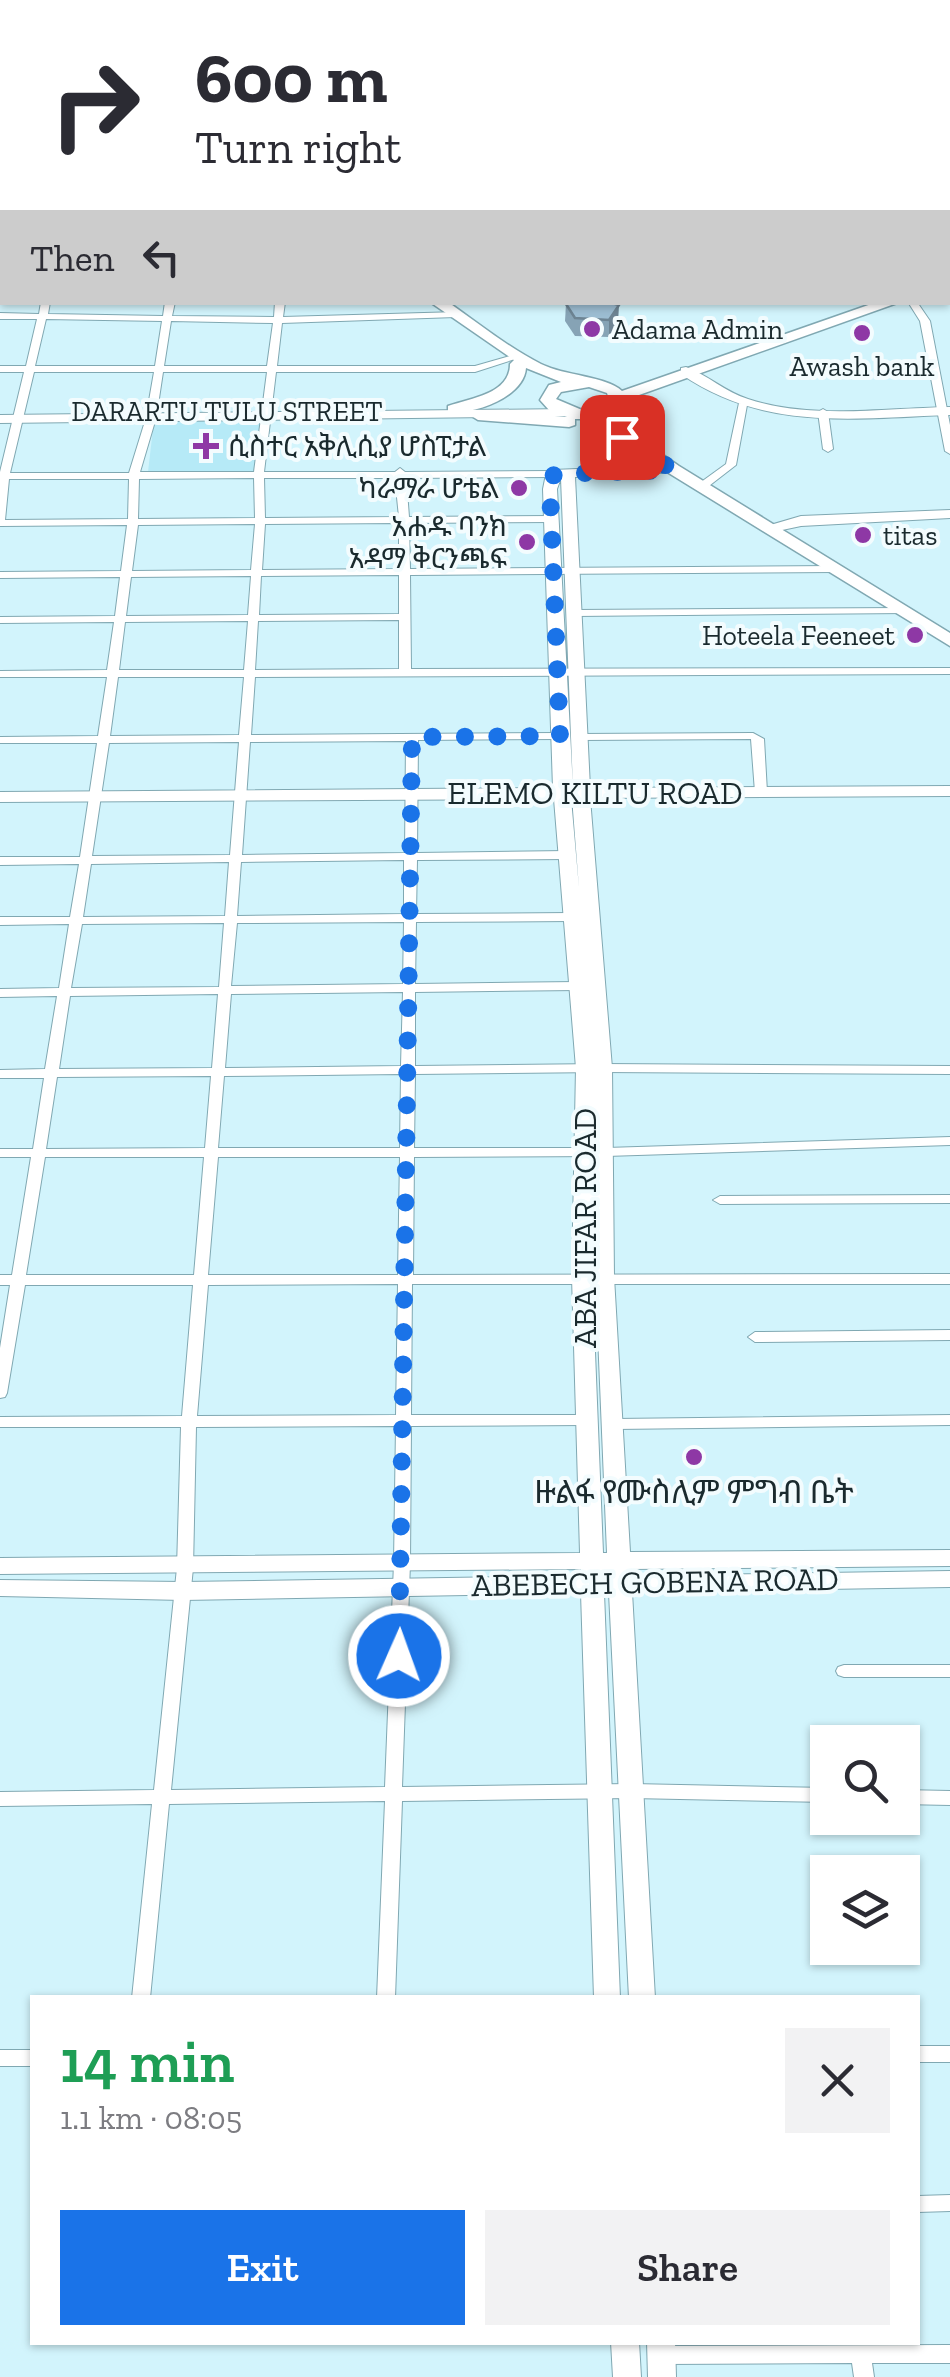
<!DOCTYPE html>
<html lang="en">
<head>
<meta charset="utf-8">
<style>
	:root { --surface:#fff; --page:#f2f2f3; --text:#2b2b33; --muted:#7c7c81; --accent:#1a73e8 }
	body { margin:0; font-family:"Zilla Slab","Noto Sans Ethiopic",serif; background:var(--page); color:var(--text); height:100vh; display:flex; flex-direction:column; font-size:38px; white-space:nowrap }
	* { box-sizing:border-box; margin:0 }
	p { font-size:32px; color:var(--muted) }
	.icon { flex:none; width:55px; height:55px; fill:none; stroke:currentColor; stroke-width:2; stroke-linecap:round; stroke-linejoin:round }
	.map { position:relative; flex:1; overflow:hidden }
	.details { position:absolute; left:30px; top:1995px; width:890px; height:350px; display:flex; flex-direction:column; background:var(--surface); border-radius:0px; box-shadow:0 2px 8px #0004 }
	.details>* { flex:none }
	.hud { position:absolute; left:0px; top:0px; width:950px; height:305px; box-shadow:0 2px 8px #0004; background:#fff; color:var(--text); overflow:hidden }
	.controls { position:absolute; left:810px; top:1725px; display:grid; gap:20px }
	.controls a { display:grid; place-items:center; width:110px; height:110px; border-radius:0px; background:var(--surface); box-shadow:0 2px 8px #0004; font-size:50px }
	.pin { position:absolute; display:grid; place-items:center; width:85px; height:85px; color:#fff; margin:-42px; border-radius:20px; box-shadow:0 5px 15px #0006 }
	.me { position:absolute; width:110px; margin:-55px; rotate:2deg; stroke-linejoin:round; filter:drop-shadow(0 0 8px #0008) }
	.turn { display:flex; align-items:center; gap:35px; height:210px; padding:0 30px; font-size:45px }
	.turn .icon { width:130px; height:130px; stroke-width:2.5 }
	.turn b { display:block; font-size:70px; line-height:85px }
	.then { display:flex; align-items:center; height:95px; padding:0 30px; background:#0003; gap:20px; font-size:38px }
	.round { display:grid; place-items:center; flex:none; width:105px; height:105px; border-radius:0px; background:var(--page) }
	.summary { display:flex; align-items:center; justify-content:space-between; height:170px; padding:0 30px }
	h1 { font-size:60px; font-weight:600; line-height:75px; color:#1e9e55 }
	.cta { display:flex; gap:20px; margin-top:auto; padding:20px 30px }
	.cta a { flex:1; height:115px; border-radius:0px; background:var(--accent); color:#fff; font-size:40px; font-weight:600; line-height:115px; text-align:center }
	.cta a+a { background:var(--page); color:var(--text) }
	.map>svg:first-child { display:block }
	.built { fill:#b6eaf7 }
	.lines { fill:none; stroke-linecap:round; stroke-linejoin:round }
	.street-casing { stroke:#80a8b2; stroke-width:2 }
	.secondary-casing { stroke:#80a8b2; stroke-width:2 }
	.primary-casing { stroke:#80a8b2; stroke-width:3 }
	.street { fill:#fff; fill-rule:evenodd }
	.secondary { fill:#fff; fill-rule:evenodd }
	.primary { fill:#fff; fill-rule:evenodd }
	.wall { fill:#86a3b5 }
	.shaded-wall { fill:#6d8493 }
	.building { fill:#9cbdd2; stroke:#6d8493; stroke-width:2.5 }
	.route { stroke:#1a73e8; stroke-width:18; stroke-dasharray:0 32.4 }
	.poi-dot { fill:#8e38a5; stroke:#f3fcfe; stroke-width:4 }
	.labels { text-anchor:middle; stroke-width:8; stroke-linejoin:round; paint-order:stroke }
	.far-poi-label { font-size:28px; fill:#1a2a2e; stroke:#f3fcfe; text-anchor:start }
	.far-street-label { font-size:28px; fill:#1a2a2e; stroke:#f3fcfe }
	.street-label { font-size:32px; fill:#1a2a2e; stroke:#f3fcfe }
	.poi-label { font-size:32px; fill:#1a2a2e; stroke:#f3fcfe }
</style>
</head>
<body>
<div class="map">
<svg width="950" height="2377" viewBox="0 0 950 2377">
	<rect width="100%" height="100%" fill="#d2f4fc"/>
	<path class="built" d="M154 420H262L260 471 148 472Z"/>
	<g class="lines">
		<g class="street-casing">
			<path id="street" d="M87 0H103L98 2H85Z
				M257 0H267L269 2H260Z
				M383 0H391V2H384Z
				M564 0H579L574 2H562Z
				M637 0H645L646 2H639Z
				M743 0H751L753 2H745Z
				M828 0H837L839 2H831Z
				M896 0H905L907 2H899Z
				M0 20H2V24H0Z
				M948 38H950V44H948Z
				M948 97H950V101H948Z
				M0 181 2 182V186L0 187Z
				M0 233H2V239H0Z
				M0 266H2V272H0Z
				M41 302H50L48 314 163 316 165 302H175L172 316 274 317 275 302H285L283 317 459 312 461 314 456 317 282 323 277 366H475L510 356 515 359 475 372H276L264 472H395L400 468 405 472 553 471 558 474 553 477 406 478 409 517 552 516 557 519 552 522 409 523 410 569 835 566 840 569 835 572 410 575 411 669 950 668V674L255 677 251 735 560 733 566 736 560 739 418 740 417 853 567 851 573 855 567 859 417 860 416 914 571 913 577 917 571 921 416 922 415 984 578 982 584 986 578 990 415 992V1066L602 1064 950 1066V1074L602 1072 415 1074 414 1148H606L950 1137V1145L606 1156 414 1157 413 1275 950 1274V1284H412L411 1415H586L591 1416 593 1420 591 1424 586 1425 411 1426 410 1563 402 1787 632 1784 828 1788V1802L632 1798 402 1801 395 1998H377L385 1801 169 1804 150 1998H132L152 1804 0 1806V1792L154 1790 177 1568 181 1427H0V1417L182 1416 193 1285H25L7 1393 5 1397 0 1398V1348L10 1285H0V1275H12L31 1157H0V1149H33L44 1078H0V1070L45 1069 57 996 0 997V989L59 988 69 924 0 925V917H70L79 864 0 865V857H80L97 743H0V737L98 736 107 677H0V671L107 670 114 622 0 623V617L115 616 120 577 0 578V572L121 571 127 525 0 526V472L24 372H0V366H26L37 319H0V313L39 314ZM46 319 162 321 155 366H35ZM171 321 273 323 267 366H164ZM34 372H154L146 418 129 473H10ZM163 372H267L254 472H140L156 418ZM254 478 255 518 138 519 139 479ZM264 478H395L399 517 265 518ZM9 479H129L128 519 5 520ZM399 523V569L262 570 265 524ZM255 524 251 570 132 571 138 525ZM399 575V614L259 615 261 576ZM251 576 248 615 126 616 131 577ZM399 620V669L255 670 258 621ZM248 621 244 670H119L125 622ZM118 677H244L239 735 110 736ZM406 741 405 853 242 855 250 742ZM239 742 230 855 92 856 109 743ZM404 860V914L237 916 241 862ZM229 862 225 916 83 917 91 864ZM404 922 403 984 231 986 237 923ZM224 923 219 987 71 988 82 924ZM403 992 401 1066 225 1068 231 994ZM218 994 212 1068 59 1069 70 996ZM401 1074 400 1148H218L224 1076ZM211 1076 205 1148 46 1149 57 1077ZM45 1157H204L194 1275H26ZM218 1157H400L398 1275H208ZM398 1284 396 1415 197 1416 208 1285ZM396 1426 394 1563 385 1787 171 1790 193 1568 196 1427Z
				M908 302H917L930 321 950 425V454L945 451 920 321Z
				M739 403 747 405 736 465 705 489H697V485L726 464Z
				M823 409 828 412 833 449 828 452 823 449 818 412Z
				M903 608 908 611 907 613 575 616 570 613 575 610Z
				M753 733 764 739 767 792 761 796 755 792 751 739 580 740 574 737 580 734Z
				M950 1195V1203L720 1204 713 1200 720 1196Z
				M950 1330V1340L755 1342 748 1337 755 1332Z
				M950 1415V1425L615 1429 610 1428 608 1424 610 1420 615 1419Z
				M844 1665H950V1677H844L838 1675 836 1671 838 1667Z
				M902 1790 950 1791V1805L902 1804Z
				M918 2046H950V2062H918Z
				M0 2050H32V2066H0Z
				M950 2195V2211L918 2212V2196Z
				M950 2345V2363H872L874 2377H854L852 2363 662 2364 655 2361 652 2355 655 2349 662 2346Z"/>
		</g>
		<g class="secondary-casing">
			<path id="secondary" d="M0 92 2 93V99L0 100Z
				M686 367C708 375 725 392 748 399 811 420 885 408 950 407V415C854 418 765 432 681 374V368Z
				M569 409 574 410V416L0 423V415Z
				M673 465 678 466V472L575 477 590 788 950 786V796L590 798 612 1068 614 1277 630 1552 950 1550V1566L631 1569V1576L950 1571V1587L632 1592 655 1998H629L609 1593H604L620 1998H594L581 1593 183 1600 0 1596V1580L183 1582 581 1576V1569L0 1574V1558L580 1553 572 1277 576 1068 554 799 0 802V792L553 788 543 489 546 474 553 470ZM561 478 573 788 557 489ZM573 798V810L579 888 571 799ZM593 1214 607 1553H603L592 1277Z
				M950 510V518L801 526 768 533 760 528 801 516Z
				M611 2342H639L641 2377H613Z
				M647 2342H675L676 2377H648Z"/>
		</g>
		<g class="primary-casing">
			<path id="primary" d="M0 23 2 24V33L0 32Z
				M430 302H448C478 323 509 348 541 364 565 376 606 376 622 391L877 302H900L625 400 624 407 607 416 679 466 950 633V646L667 472 591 419H575V425L569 427 478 420 470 415 478 410 567 417 549 410 540 400 549 385 561 382 526 368C524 397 474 415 448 412V406C471 398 510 394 510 364L514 360ZM589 387 607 393 610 402 582 410 556 399 561 392Z"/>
		</g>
		<use href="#street" class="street"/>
		<use href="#secondary" class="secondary"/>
		<use href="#primary" class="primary"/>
	</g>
	<path class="wall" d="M566 304 618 323 609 337 575 336 565 321Z"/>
	<path class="shaded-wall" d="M619 305 618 323 609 337V320Z"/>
	<path class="building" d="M571 302H608L619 305 609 320 575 318 566 304Z"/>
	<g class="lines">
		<path class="route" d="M399 1656 412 737 560 736 550 489 554 474 673 470 622 437"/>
	</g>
	<g class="poi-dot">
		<circle cx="592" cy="329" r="10"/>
		<circle cx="862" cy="333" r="10"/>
		<path d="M201 431h10v10h10v10h-10v10h-10v-10h-10v-10h10z"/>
		<circle cx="519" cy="488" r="10"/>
		<circle cx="863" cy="535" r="10"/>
		<circle cx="527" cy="542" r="10"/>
		<circle cx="915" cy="635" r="10"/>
		<circle cx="694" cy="1457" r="10"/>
	</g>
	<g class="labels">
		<g class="far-poi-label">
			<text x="612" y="339">Adama Admin</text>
			<text x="862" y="376" text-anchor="middle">Awash bank</text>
			<text x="228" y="456">ሲስተር አቅሊሲያ ሆስፒታል</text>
			<text x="499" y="498" text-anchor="end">ካራማራ ሆቴል</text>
			<text x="507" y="536" text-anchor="end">አሐዱ ባንክ<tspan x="507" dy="32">አዳማ ቅርንጫፍ</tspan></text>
			<text x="883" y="545">titas</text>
			<text x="895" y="645" text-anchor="end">Hoteela Feeneet</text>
		</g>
		<g class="far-street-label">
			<text x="227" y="421">DARARTU TULU STREET</text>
		</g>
		<g class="street-label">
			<text x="595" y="804">ELEMO KILTU ROAD</text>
			<text transform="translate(585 1228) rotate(-90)" y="11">ABA JIFAR ROAD</text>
			<text transform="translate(655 1582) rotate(-1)" y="11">ABEBECH GOBENA ROAD</text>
		</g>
		<g class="poi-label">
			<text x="694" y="1503">ዙልፋ የሙስሊም ምግብ ቤት</text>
		</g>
	</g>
</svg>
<div class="controls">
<a><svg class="icon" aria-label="search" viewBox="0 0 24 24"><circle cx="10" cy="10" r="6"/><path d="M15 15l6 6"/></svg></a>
<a><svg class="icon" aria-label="layers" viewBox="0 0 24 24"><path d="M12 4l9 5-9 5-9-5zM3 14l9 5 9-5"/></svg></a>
</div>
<div class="pin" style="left:622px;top:437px;background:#d93025"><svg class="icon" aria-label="arrive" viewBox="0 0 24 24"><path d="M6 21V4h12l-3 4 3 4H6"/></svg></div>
<svg class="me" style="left:399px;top:1656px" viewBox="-20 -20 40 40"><circle r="17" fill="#1a73e8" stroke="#fff" stroke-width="3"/><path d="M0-11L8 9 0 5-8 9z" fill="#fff"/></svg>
<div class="hud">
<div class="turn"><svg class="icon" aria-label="right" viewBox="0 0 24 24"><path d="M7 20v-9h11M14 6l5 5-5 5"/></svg><div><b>600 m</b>Turn right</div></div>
<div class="then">Then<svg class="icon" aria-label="left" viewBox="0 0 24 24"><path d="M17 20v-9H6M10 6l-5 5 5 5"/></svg></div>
</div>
<section class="details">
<div class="summary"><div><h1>14 min</h1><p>1.1 km · 08:05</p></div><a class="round"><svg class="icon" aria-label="close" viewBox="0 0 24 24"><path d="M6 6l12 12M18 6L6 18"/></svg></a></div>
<div class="cta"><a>Exit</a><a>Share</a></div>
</section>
</div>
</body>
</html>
